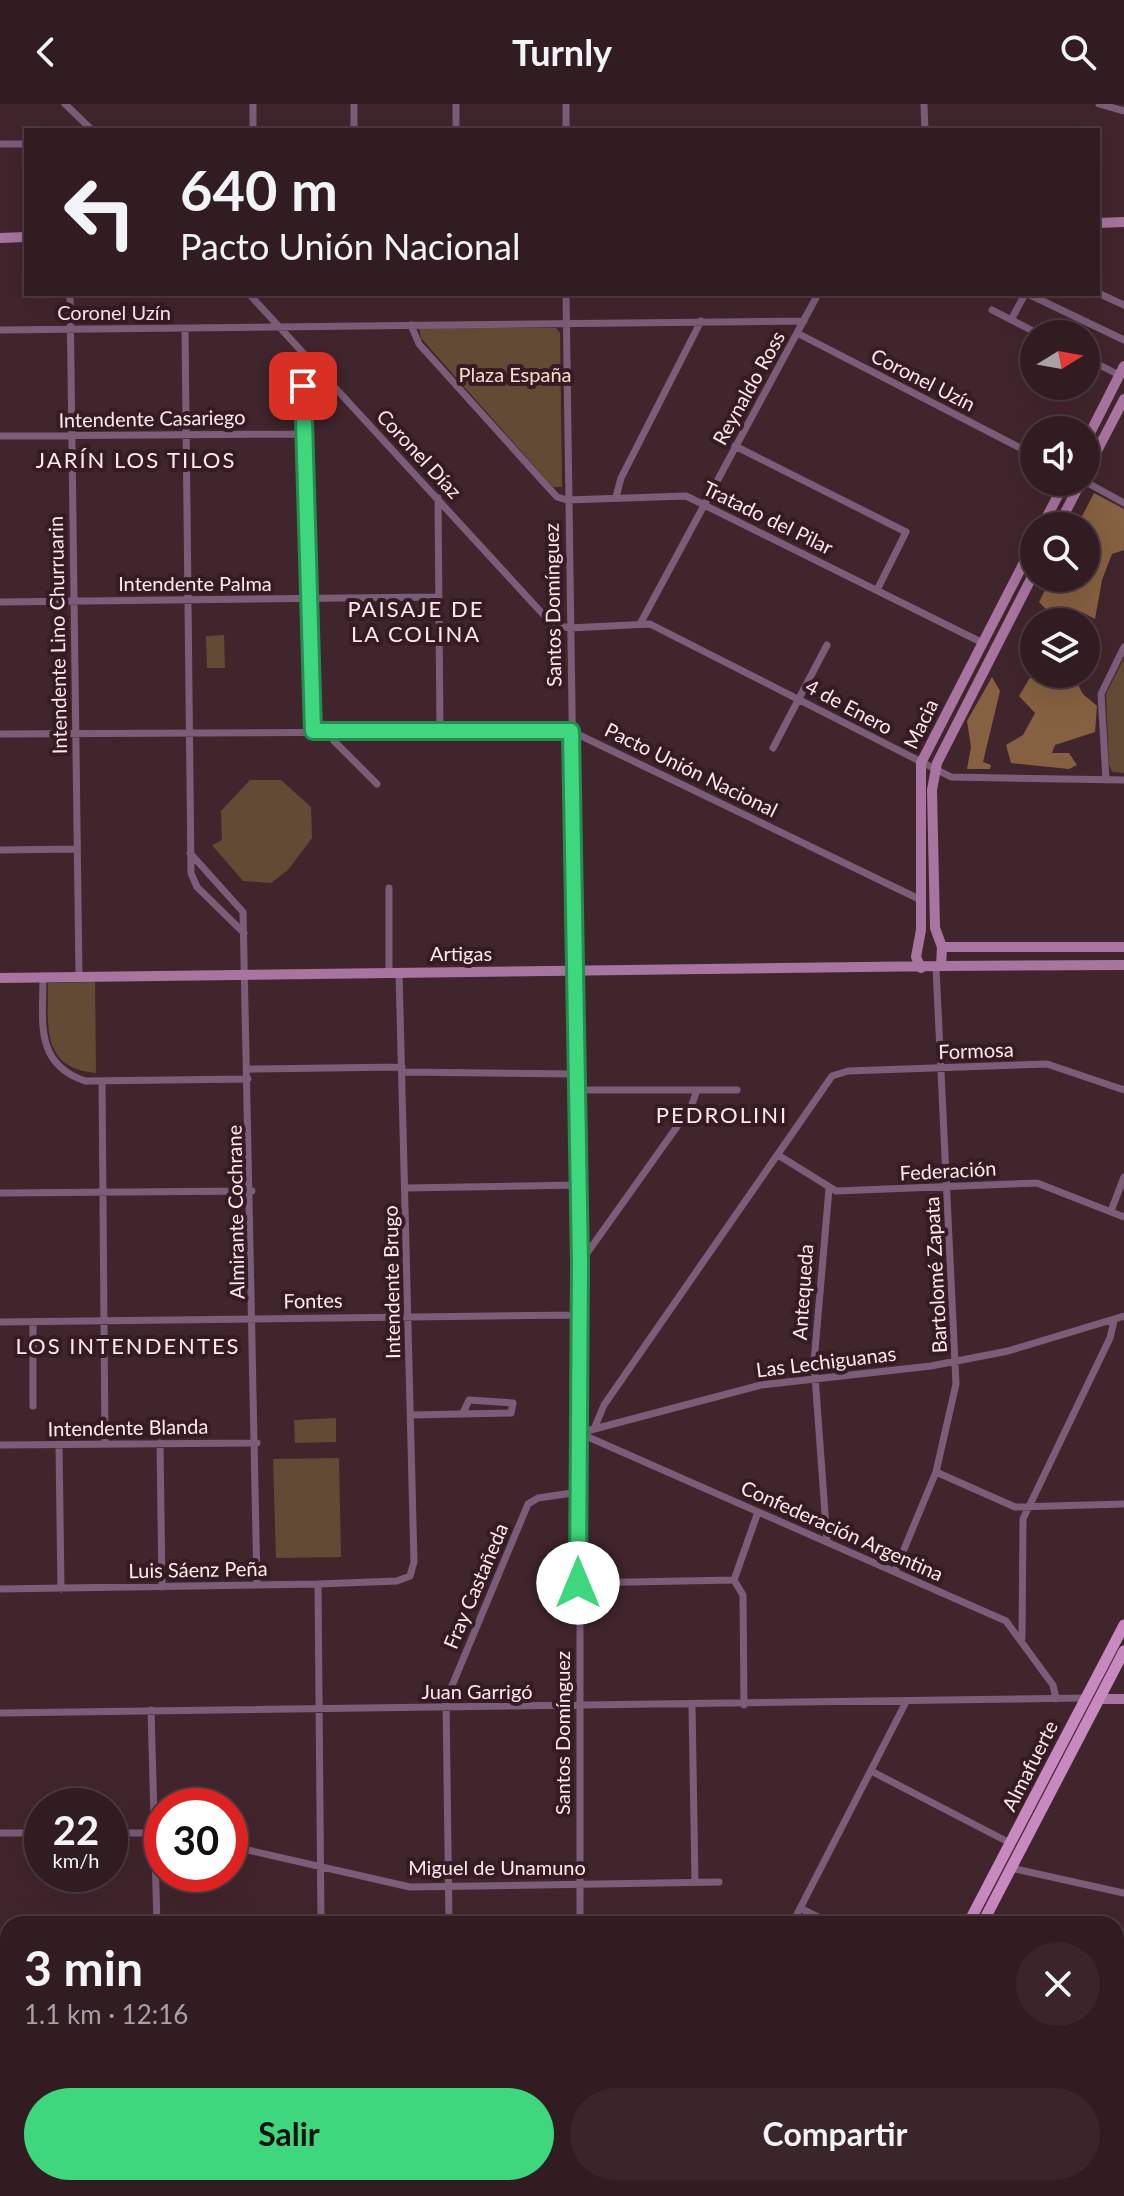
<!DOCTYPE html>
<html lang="es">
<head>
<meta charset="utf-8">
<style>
	:root { --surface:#311c22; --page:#39252a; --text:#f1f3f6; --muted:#a8a1a5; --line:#4c3a40; --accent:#3ed77d }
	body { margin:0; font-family:Lato,sans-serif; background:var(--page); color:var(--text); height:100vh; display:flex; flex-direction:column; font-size:30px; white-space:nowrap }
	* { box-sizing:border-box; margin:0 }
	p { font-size:26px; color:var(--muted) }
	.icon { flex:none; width:44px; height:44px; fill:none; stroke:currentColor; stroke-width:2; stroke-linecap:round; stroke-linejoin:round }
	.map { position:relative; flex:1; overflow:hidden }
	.side { position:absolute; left:0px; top:1812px; width:1124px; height:280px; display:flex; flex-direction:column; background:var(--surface); border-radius:24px 24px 0 0; box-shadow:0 8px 32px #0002,0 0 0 2px var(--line) }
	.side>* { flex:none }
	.hud { position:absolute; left:24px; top:24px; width:1076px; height:168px; border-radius:0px; box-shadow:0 8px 32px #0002,0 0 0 2px var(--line); background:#311c22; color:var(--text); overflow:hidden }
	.needle { width:52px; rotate:79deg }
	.tools { position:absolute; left:1020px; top:216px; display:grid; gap:16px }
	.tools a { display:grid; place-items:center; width:80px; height:80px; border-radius:50%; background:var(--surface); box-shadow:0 8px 32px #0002,0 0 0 2px var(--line); font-size:40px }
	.speed { position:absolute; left:24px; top:1684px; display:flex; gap:16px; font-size:40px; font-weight:700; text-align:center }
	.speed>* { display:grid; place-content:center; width:104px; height:104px; border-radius:50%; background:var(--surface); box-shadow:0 8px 32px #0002,0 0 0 2px var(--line); line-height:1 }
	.speed small { font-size:20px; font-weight:400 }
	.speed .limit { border:12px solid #d22; background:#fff; color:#111 }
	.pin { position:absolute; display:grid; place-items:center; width:68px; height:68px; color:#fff; margin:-34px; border-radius:16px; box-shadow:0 4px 12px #0006 }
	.me { position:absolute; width:88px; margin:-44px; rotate:0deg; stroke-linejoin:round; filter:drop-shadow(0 0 6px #0008) }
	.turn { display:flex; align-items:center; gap:28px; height:168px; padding:0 24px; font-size:36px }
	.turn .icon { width:104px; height:104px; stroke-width:2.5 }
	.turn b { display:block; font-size:56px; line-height:68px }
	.round { display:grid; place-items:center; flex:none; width:84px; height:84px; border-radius:42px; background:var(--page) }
	.overview { display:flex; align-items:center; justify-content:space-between; height:136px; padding:0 24px }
	h1 { font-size:48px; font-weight:700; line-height:60px }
	.action { display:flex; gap:16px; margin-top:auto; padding:16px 24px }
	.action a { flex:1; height:92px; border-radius:48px; background:var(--accent); color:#111; font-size:32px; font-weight:700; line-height:92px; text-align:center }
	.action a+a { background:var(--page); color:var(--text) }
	header { display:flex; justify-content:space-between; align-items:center; height:104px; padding:0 24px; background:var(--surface); font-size:36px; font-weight:700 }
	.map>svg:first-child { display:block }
	.green { fill:#624a35 }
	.forest { fill:#866141 }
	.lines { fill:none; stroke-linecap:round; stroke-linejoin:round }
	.stream { stroke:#221336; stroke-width:3 }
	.street { stroke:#7c5d78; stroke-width:7 }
	.secondary { stroke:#a775a0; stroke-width:10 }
	.primary { stroke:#c888c0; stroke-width:11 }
	.route-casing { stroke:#288c51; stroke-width:20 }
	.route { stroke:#3ed77d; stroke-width:14 }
	.labels { text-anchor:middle; stroke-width:8; stroke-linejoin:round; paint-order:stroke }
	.street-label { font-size:20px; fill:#fde9ee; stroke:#361b23 }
	.park-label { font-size:20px; fill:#f6deca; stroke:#361b23 }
	.neighbourhood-label { font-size:22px; letter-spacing:2px; fill:#fde9ee; stroke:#361b23 }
</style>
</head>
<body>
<header><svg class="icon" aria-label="back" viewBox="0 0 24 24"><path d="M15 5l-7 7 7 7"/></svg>Turnly<svg class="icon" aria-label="search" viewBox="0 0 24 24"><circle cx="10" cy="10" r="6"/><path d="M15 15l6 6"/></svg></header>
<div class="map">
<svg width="1124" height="2092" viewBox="0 0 1124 2092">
	<rect width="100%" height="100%" fill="#41252d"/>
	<path class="green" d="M419 224H556L560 229 562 383H553L421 234Z
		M224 531 225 564H207L206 532Z
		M1124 554V669L1112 668 1109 660 1106 590Z
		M250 676H281L311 703 312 734 288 766 271 779 243 777 212 741 222 736 221 707Z
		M95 878 96 969C41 964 48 923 48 879Z
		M336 1314V1338L295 1339 294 1316Z
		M339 1354 341 1453 276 1454 273 1355Z"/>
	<path class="forest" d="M1094 389 1124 405V446L1112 450 1102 476 1095 515 1082 508 1077 518C1060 518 1050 510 1039 498L1051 474H1086V422H1077Z
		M1034 567V570H1055L1062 576 1075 575 1083 590 1097 602 1095 628 1055 641 1052 649H1069L1077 661 1069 665 1011 659 1006 641 1023 631 1035 609 1019 592Z
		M992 573 1000 587 983 658 991 661 990 665H967L971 643 967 617Z"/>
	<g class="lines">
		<path class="stream" d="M1116 1844 1124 1847"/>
		<path class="street" d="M65 0 92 26
			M253 0V26
			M354 0V26
			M924 0 925 26
			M1099 0 1124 7
			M456 26V0
			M566 26V0
			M0 40H26
			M1098 189 1124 201
			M70 190 79 873
			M249 190 552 520 569 524 650 520 951 673 1124 676
			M566 190 580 1159V1820
			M1028 190 1124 236
			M992 206 1039 230
			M1011 216 1025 190
			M411 221 419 240 557 393 567 396 686 392 983 539
			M185 225 191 769 197 783 244 829
			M0 226 804 217
			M797 229 1034 351
			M304 251 313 627
			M1086 254 1119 271
			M0 332 303 330
			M735 342 906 428 877 486
			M1086 378 1124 399
			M616 393 621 374 701 217
			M438 394 440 627
			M0 498 437 493
			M640 520 818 190
			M329 627 334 637 377 680
			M0 630 571 627 921 796
			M773 644 827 541
			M1106 676 1101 590 1124 543
			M0 746 77 745
			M190 749 243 808 257 1481
			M389 784V868
			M43 873C43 917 34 960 85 977L248 975
			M248 965 402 963
			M403 968 576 970
			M102 977 105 1339
			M576 986H737
			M778 1051 836 1087 1037 1079 1124 1113
			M406 1084 578 1081
			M0 1089 252 1087
			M1111 1107 1124 1073
			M580 1159 691 1003 697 986
			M0 1218 579 1211
			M33 1218V1302
			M411 1311 511 1309 513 1299 469 1296 463 1309
			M594 1325 604 1301 832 972 848 967 1047 960 1124 986
			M579 1329 1006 1517 1053 1581 1056 1595
			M579 1329 761 1281 931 1262 1008 1247 1124 1212
			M160 1339 162 1483
			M0 1341 257 1339
			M59 1341 61 1485
			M936 1368 1015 1403 1124 1400
			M827 1437 814 1258 829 1085
			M895 1467 936 1368 956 1280 936 864
			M578 1479 734 1476
			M318 1480 321 1820
			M0 1485 318 1480 397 1477 410 1472 414 1458 399 868
			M1022 1534 1023 1415 1110 1234 1114 1217
			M744 1601 743 1491 734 1476 758 1408
			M692 1602 695 1778
			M151 1606 157 1820
			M0 1609 1086 1594
			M873 1668 1010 1739
			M0 1729H42
			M110 1729H162
			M230 1742 410 1783 719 1778
			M1011 1764 1124 1789
			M800 1804 832 1820
			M449 1820 446 1596 528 1400 538 1394 579 1388
			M792 1820 906 1598
			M0 1831H8
			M1116 1973 1124 1977
			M0 1975H8
			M585 2084V2092
			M950 2084 967 2092
			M267 2092 269 2084
			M321 2092V2084
			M1013 2092 1017 2084"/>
		<path class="secondary" d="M1098 119 1124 118
			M0 134 26 133
			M1086 337 1124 262
			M1086 368 1124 295
			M1042 422 1065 378
			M1058 422 1081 378
			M942 843H1124
			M941 862 1124 861
			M921 864 916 853 921 826V659L1034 439
			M0 874 941 862 942 843 935 824 932 686 937 659 1034 469
			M1099 1595H1124"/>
		<path class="primary" d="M968 1820 1124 1521
			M982 1820 1124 1547
			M827 2092 831 2084
			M840 2092 844 2084"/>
	</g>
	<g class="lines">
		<g class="route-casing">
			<path id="route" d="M303 282 313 627H571L580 1159 578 1479"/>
		</g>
		<use href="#route" class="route"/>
	</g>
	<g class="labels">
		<g class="street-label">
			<text x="114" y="216">Coronel Uzín</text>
			<text transform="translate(923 276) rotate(27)" y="7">Coronel Uzín</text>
			<text transform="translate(749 284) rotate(-61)" y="7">Reynaldo Ross</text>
			<text transform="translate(152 315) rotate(-1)" y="7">Intendente Casariego</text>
			<text transform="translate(419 350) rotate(47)" y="7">Coronel Díaz</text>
			<text transform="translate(768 414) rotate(26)" y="7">Tratado del Pilar</text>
			<text x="195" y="487">Intendente Palma</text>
			<text transform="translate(553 501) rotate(-91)" y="7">Santos Domínguez</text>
			<text transform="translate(58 531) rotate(-91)" y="7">Intendente Lino Churruarin</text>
			<text transform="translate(849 603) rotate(28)" y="7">4 de Enero</text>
			<text transform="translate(921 620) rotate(-64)" y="7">Macia</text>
			<text transform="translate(691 666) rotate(26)" y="7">Pacto Unión Nacional</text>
			<text x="461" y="857">Artigas</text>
			<text transform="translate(976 947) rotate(-2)" y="7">Formosa</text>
			<text transform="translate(948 1067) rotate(-3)" y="7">Federación</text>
			<text transform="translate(236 1108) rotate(-91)" y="7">Almirante Cochrane</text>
			<text transform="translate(936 1171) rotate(-93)" y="7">Bartolomé Zapata</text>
			<text transform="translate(392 1178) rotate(-91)" y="7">Intendente Brugo</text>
			<text transform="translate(803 1188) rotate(-86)" y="7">Antequeda</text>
			<text transform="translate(313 1197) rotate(-1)" y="7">Fontes</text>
			<text transform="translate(826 1258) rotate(-7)" y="7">Las Lechiguanas</text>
			<text transform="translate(128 1324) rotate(-1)" y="7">Intendente Blanda</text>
			<text transform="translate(842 1427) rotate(24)" y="7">Confederación Argentina</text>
			<text transform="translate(198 1466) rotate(-1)" y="7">Luis Sáenz Peña</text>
			<text transform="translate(476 1482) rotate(-67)" y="7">Fray Castañeda</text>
			<text x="477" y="1595">Juan Garrigó</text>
			<text transform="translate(563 1629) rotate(-90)" y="7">Santos Domínguez</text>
			<text transform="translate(1030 1662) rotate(-63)" y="7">Almafuerte</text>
			<text x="497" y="1771">Miguel de Unamuno</text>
		</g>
		<g class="park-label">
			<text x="515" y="278">Plaza España</text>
		</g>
		<g class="neighbourhood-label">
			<text x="136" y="364">JARÍN LOS TILOS</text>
			<text x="416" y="513">PAISAJE DE<tspan x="416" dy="25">LA COLINA</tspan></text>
			<text x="722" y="1019">PEDROLINI</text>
			<text x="128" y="1250">LOS INTENDENTES</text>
		</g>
	</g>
</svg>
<div class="tools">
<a><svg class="needle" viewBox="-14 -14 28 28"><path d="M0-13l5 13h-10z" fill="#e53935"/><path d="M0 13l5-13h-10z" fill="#a8a1a5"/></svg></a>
<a><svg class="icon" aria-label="sound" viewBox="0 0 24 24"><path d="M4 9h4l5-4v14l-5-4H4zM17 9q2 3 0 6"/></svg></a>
<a><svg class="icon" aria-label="search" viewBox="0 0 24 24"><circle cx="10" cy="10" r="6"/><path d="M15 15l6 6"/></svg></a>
<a><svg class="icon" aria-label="layers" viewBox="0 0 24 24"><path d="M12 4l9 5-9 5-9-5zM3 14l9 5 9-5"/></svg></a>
</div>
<div class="speed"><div>22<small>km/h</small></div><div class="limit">30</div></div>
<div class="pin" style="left:303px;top:282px;background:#d93025"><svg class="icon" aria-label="arrive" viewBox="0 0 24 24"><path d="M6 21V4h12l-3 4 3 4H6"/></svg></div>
<svg class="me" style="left:578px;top:1479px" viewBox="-20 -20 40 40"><circle r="19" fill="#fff"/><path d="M0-13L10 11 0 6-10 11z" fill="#3ed77d"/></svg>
<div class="hud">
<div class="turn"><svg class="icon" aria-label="left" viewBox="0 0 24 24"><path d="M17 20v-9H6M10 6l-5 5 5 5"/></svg><div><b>640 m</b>Pacto Unión Nacional</div></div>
</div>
<section class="side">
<div class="overview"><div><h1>3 min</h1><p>1.1 km · 12:16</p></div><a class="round"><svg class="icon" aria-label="close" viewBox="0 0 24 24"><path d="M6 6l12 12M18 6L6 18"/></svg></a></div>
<div class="action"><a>Salir</a><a>Compartir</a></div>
</section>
</div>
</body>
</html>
